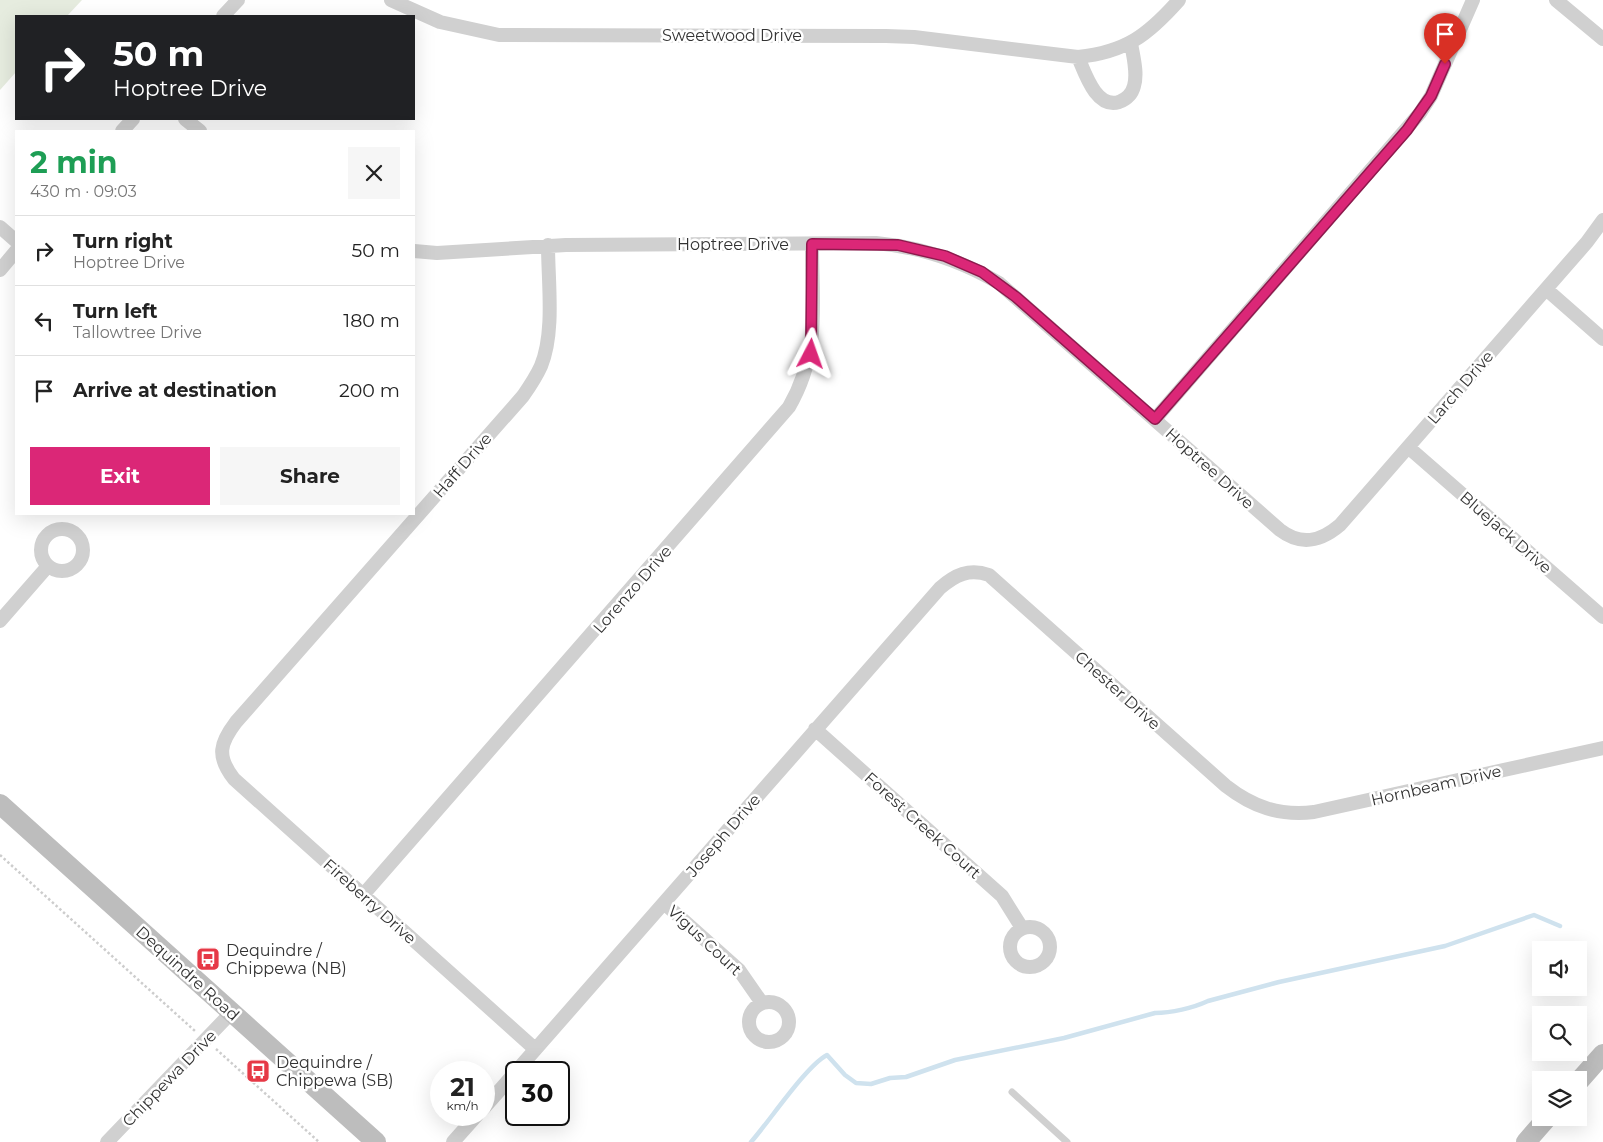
<!DOCTYPE html>
<html lang="en">
<head>
<meta charset="utf-8">
<style>
	:root { --surface:#fff; --page:#f6f6f6; --text:#222; --muted:#767676; --line:#e0e0e0; --accent:#db2777 }
	body { margin:0; font-family:Montserrat,sans-serif; background:var(--page); color:var(--text); height:100vh; display:flex; flex-direction:column; font-size:19px; white-space:nowrap }
	* { box-sizing:border-box; margin:0 }
	p { font-size:16px; color:var(--muted) }
	.icon { flex:none; width:28px; height:28px; fill:none; stroke:currentColor; stroke-width:2; stroke-linecap:round; stroke-linejoin:round }
	.map { position:relative; flex:1; overflow:hidden }
	.details { position:absolute; left:15px; top:130px; width:400px; height:385px; display:flex; flex-direction:column; background:var(--surface); border-radius:0px; box-shadow:0 5px 20px #0002 }
	.details>* { flex:none }
	.guide { position:absolute; left:15px; top:15px; width:400px; height:105px; border-radius:0px; box-shadow:0 5px 20px #0002; background:#202124; color:#fff; overflow:hidden }
	.tools { position:absolute; left:1532px; top:941px; display:grid; gap:10px }
	.tools a { display:grid; place-items:center; width:55px; height:55px; border-radius:0px; background:var(--surface); box-shadow:0 5px 20px #0002; font-size:25px }
	.speed { position:absolute; left:430px; top:1061px; display:flex; gap:10px; font-size:25px; font-weight:700; text-align:center }
	.speed>* { display:grid; place-content:center; width:65px; height:65px; border-radius:50%; background:var(--surface); box-shadow:0 5px 20px #0002; line-height:1 }
	.speed small { font-size:12px; font-weight:400 }
	.speed .limit { border:2px solid #111; border-radius:8px; background:#fff; color:#111 }
	.pin { position:absolute; display:grid; place-items:center; width:42px; height:42px; color:#fff; margin:-51px -21px; border-radius:50% 50% 50% 0; rotate:-45deg; box-shadow:0 0 5px #0007 }
	.pin .icon { rotate:45deg }
	.me { position:absolute; width:55px; margin:-28px; rotate:4deg; stroke-linejoin:round; filter:drop-shadow(0 0 4px #0008) }
	.turn { display:flex; align-items:center; gap:18px; height:105px; padding:0 15px; font-size:22px }
	.turn .icon { width:65px; height:65px; stroke-width:2.5 }
	.turn b { display:block; font-size:35px; line-height:42px }
	.round { display:grid; place-items:center; flex:none; width:52px; height:52px; border-radius:0px; background:var(--page) }
	.head { display:flex; align-items:center; justify-content:space-between; height:85px; padding:0 15px }
	h1 { font-size:30px; font-weight:700; line-height:38px; color:#1e9e55 }
	.button { display:flex; gap:10px; margin-top:auto; padding:10px 15px }
	.button a { flex:1; height:58px; border-radius:0px; background:var(--accent); color:#fff; font-size:20px; font-weight:700; line-height:58px; text-align:center }
	.button a+a { background:var(--page); color:var(--text) }
	ul { padding:0; list-style:none }
	li { display:flex; align-items:center; gap:15px; height:70px; padding:0 15px; border-top:1px solid var(--line) }
	li div { flex:1 }
	li b { display:block; font-size:19px }
	li em { font-style:normal }
	.map>svg:first-child { display:block }
	.green { fill:#e6ecdf }
	.lines { fill:none; stroke-linecap:round; stroke-linejoin:round }
	.stream { stroke:#cfe2ee; stroke-width:4.5 }
	.path { stroke:#cdcdcd; stroke-width:2.5; stroke-dasharray:2.5 2.5; stroke-linecap:butt }
	.service { stroke:#d0d0d0; stroke-width:7 }
	.minor { stroke:#d0d0d0; stroke-width:14 }
	.secondary { stroke:#bdbdbd; stroke-width:20 }
	.route-casing { stroke:#8e194d; stroke-width:12 }
	.route { stroke:#db2777; stroke-width:9 }
	.labels { text-anchor:middle; stroke-width:5; stroke-linejoin:round; paint-order:stroke }
	.street-label { font-size:16px; fill:#333; stroke:#fff }
	.poi-label { font-size:16px; fill:#333; stroke:#fff; text-anchor:start }
</style>
</head>
<body>
<div class="map">
<svg width="1603" height="1142" viewBox="0 0 1603 1142">
	<rect width="100%" height="100%" fill="#fff"/>
	<path class="green" d="M0 0H82L67 16H16V72L0 90Z"/>
	<g class="lines">
		<path class="stream" d="M751 1142C769 1122 806 1066 827 1055L845 1075 856 1083 871 1084 890 1078 906 1077 955 1060 1064 1038 1155 1013C1171 1013 1193 1008 1208 1001L1279 982 1445 946 1534 915 1560 926"/>
		<path class="path" d="M0 855 195 1031
			M216 1049 319 1142"/>
		<path class="service" d="M1012 1092 1067 1142"/>
		<path class="minor" d="M391 0 440 22 499 35 886 36 914 37 1078 57C1126 52 1148 35 1179 0
			M1556 0 1603 39
			M223 16 238 0
			M1078 57C1085 73 1096 109 1119 102 1127 99 1132 94 1134 86 1138 73 1133 56 1131 43
			M185 119 200 131
			M122 131 133 119
			M0 227 16 241
			M414 251 437 253 566 245 876 243C921 247 960 260 999 283L1280 530C1301 546 1320 542 1340 525L1587 242 1603 220
			M0 270 16 251
			M1546 289 1603 339
			M1155 419 1420 113 1431 96 1473 0
			M1408 447 1603 617
			M41 550a21 21 0 1 1 42 0a21 21 0 1 1-42 0Z
			M0 621 48 566
			M815 729 1002 896 1022 928
			M363 895 789 407C821 352 812 304 812 244
			M664 903 739 970 762 1003
			M1010 947a20 20 0 1 1 40 0a20 20 0 1 1-40 0Z
			M749 1022a20 20 0 1 1 40 0a20 20 0 1 1-40 0Z
			M535 1049 234 779C216 756 220 743 236 722L523 396C530 386 536 377 541 366 555 332 548 282 548 245
			M484 1108 940 588C955 575 969 568 989 575L1226 786C1253 807 1279 816 1314 812L1603 748
			M107 1142 231 1013
			M453 1142 477 1115"/>
		<path class="secondary" d="M0 804 376 1142
			M1579 1081 1603 1054
			M1526 1142 1547 1118"/>
	</g>
	<g class="lines">
		<g class="route-casing">
			<path id="route" d="M811 354 812 244 898 245 945 256 982 272 1016 297 1155 419 1407 130 1431 96 1445 64"/>
		</g>
		<use href="#route" class="route"/>
	</g>
	<defs>
		<g id="bus-square" transform="scale(1.25)"><rect x="-9" y="-9" width="18" height="18" rx="4" fill="#e63946" stroke="#fff"/><path d="M-5-6H5V4H4V6H2V4H-2V6H-4V4H-5ZM-3.5-4V0h7V-4ZM-3.5 1.2v1.5H-2V1.2ZM2 1.2v1.5H3.5V1.2Z" fill="#fff"/></g>
	</defs>
	<g fill-rule="evenodd">
		<use href="#bus-square" x="208" y="959"/>
		<use href="#bus-square" x="258" y="1071"/>
	</g>
	<g class="labels">
		<g class="street-label">
			<text x="732" y="41">Sweetwood Drive</text>
			<text x="733" y="250">Hoptree Drive</text>
			<text transform="translate(1460 387) rotate(-49)" y="6">Larch Drive</text>
			<text transform="translate(462 465) rotate(-49)" y="6">Haff Drive</text>
			<text transform="translate(1210 468) rotate(42)" y="6">Hoptree Drive</text>
			<text transform="translate(1506 532) rotate(41)" y="6">Bluejack Drive</text>
			<text transform="translate(632 589) rotate(-49)" y="6">Lorenzo Drive</text>
			<text transform="translate(1118 690) rotate(42)" y="6">Chester Drive</text>
			<text transform="translate(1436 785) rotate(-13)" y="6">Hornbeam Drive</text>
			<text transform="translate(923 825) rotate(42)" y="6">Forest Creek Court</text>
			<text transform="translate(723 835) rotate(-49)" y="6">Joseph Drive</text>
			<text transform="translate(370 901) rotate(42)" y="6">Fireberry Drive</text>
			<text transform="translate(705 940) rotate(43)" y="6">Vigus Court</text>
			<text transform="translate(188 973) rotate(42)" y="6">Dequindre Road</text>
			<text transform="translate(169 1078) rotate(-46)" y="6">Chippewa Drive</text>
		</g>
		<g class="poi-label">
			<text x="226" y="956">Dequindre /<tspan x="226" dy="18">Chippewa (NB)</tspan></text>
			<text x="276" y="1068">Dequindre /<tspan x="276" dy="18">Chippewa (SB)</tspan></text>
		</g>
	</g>
</svg>
<div class="tools">
<a><svg class="icon" aria-label="sound" viewBox="0 0 24 24"><path d="M4 9h4l5-4v14l-5-4H4zM17 9q2 3 0 6"/></svg></a>
<a><svg class="icon" aria-label="search" viewBox="0 0 24 24"><circle cx="10" cy="10" r="6"/><path d="M15 15l6 6"/></svg></a>
<a><svg class="icon" aria-label="layers" viewBox="0 0 24 24"><path d="M12 4l9 5-9 5-9-5zM3 14l9 5 9-5"/></svg></a>
</div>
<div class="speed"><div>21<small>km/h</small></div><div class="limit">30</div></div>
<div class="pin" style="left:1445px;top:64px;background:#d93025"><svg class="icon" aria-label="arrive" viewBox="0 0 24 24"><path d="M6 21V4h12l-3 4 3 4H6"/></svg></div>
<svg class="me" style="left:811px;top:354px" viewBox="-20 -20 40 40"><path d="M0-17L14 15 0 8-14 15z" fill="#db2777" stroke="#fff" stroke-width="4"/></svg>
<div class="guide">
<div class="turn"><svg class="icon" aria-label="right" viewBox="0 0 24 24"><path d="M7 20v-9h11M14 6l5 5-5 5"/></svg><div><b>50 m</b>Hoptree Drive</div></div>
</div>
<section class="details">
<div class="head"><div><h1>2 min</h1><p>430 m · 09:03</p></div><a class="round"><svg class="icon" aria-label="close" viewBox="0 0 24 24"><path d="M6 6l12 12M18 6L6 18"/></svg></a></div>
<ul>
<li><svg class="icon" aria-label="right" viewBox="0 0 24 24"><path d="M7 20v-9h11M14 6l5 5-5 5"/></svg><div><b>Turn right</b><p>Hoptree Drive</p></div><em>50 m</em></li>
<li><svg class="icon" aria-label="left" viewBox="0 0 24 24"><path d="M17 20v-9H6M10 6l-5 5 5 5"/></svg><div><b>Turn left</b><p>Tallowtree Drive</p></div><em>180 m</em></li>
<li><svg class="icon" aria-label="arrive" viewBox="0 0 24 24"><path d="M6 21V4h12l-3 4 3 4H6"/></svg><div><b>Arrive at destination</b></div><em>200 m</em></li>
</ul>
<div class="button"><a>Exit</a><a>Share</a></div>
</section>
</div>
</body>
</html>
